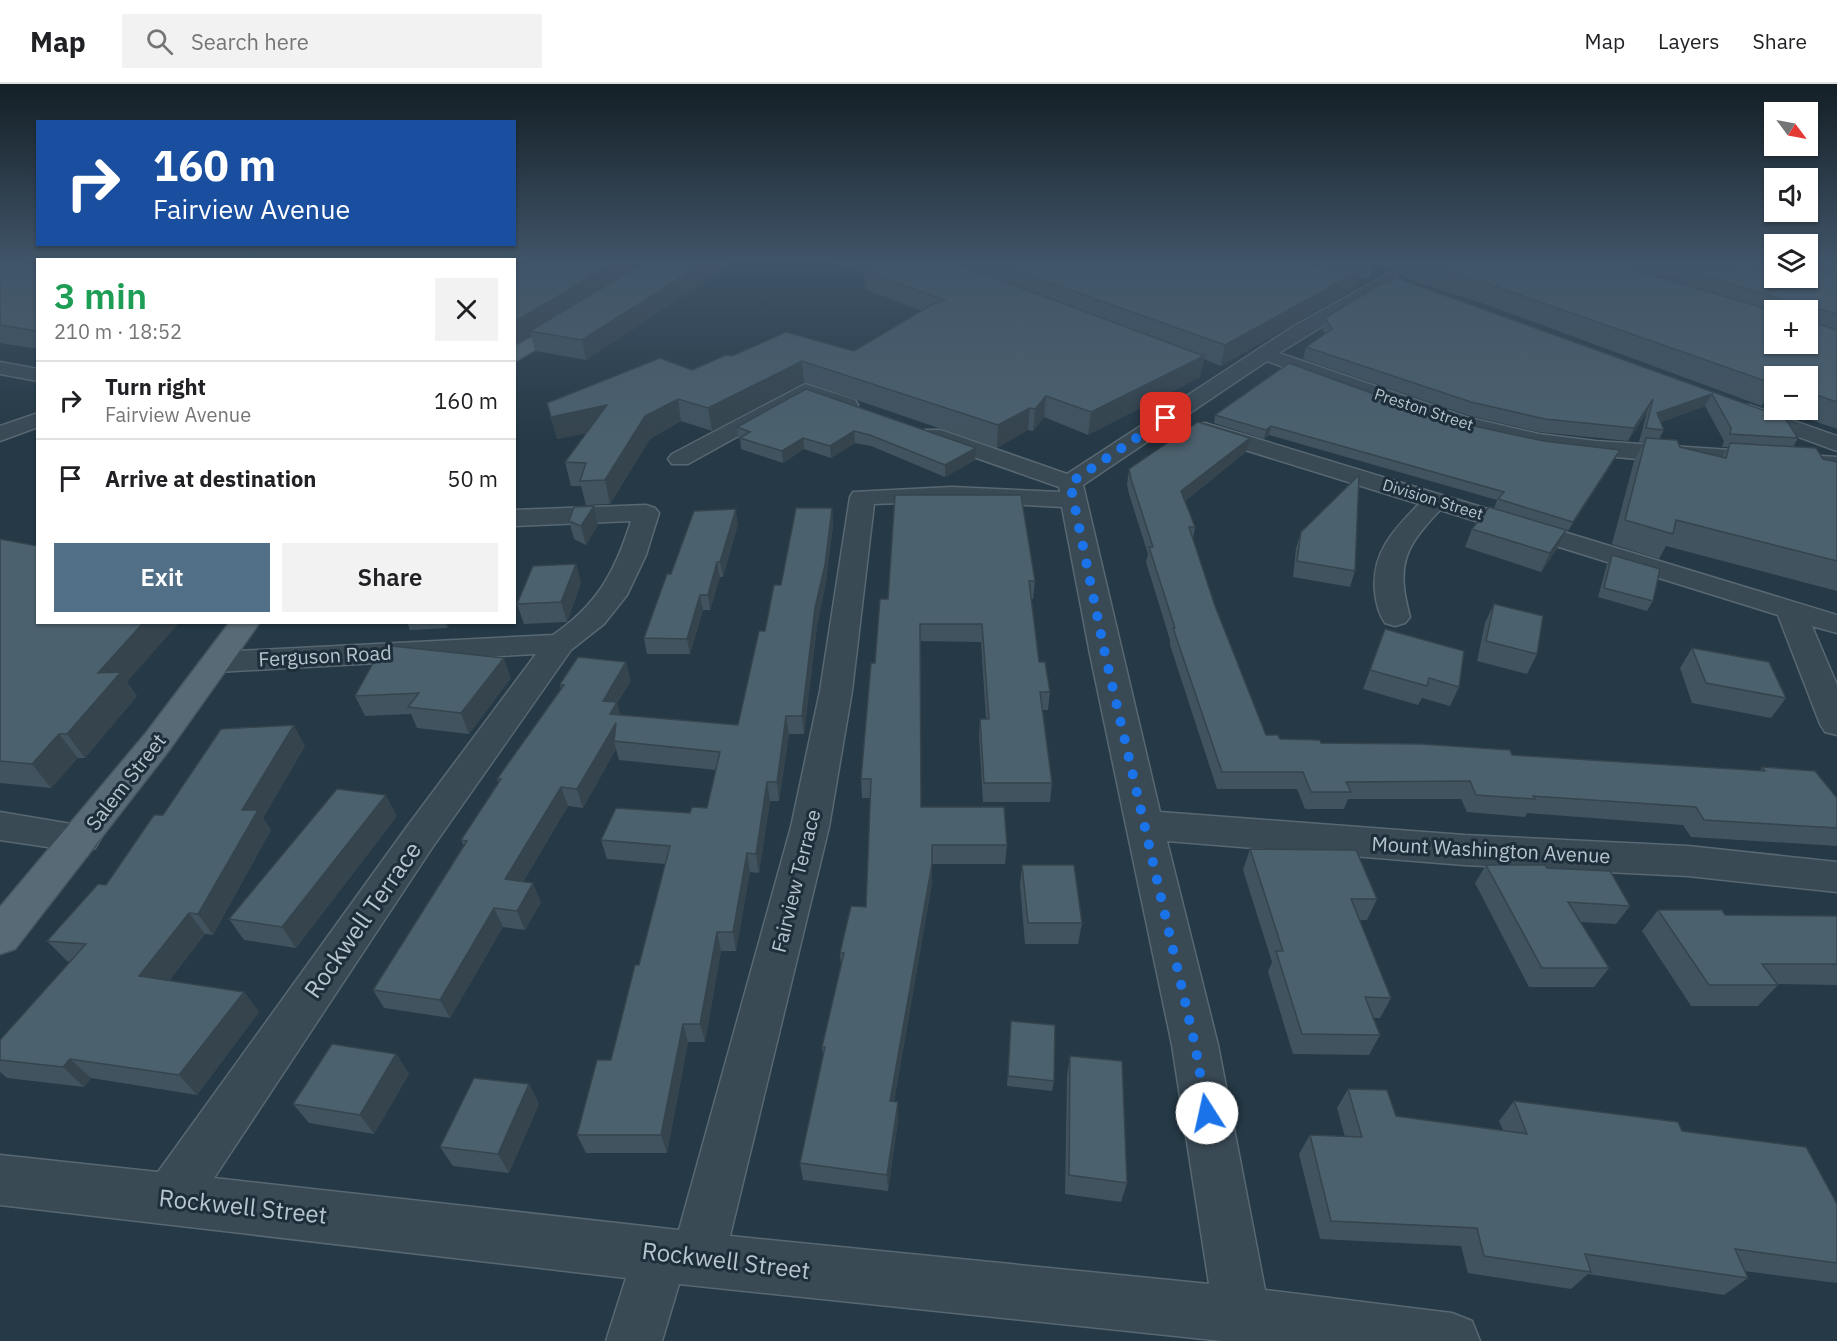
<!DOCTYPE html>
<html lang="en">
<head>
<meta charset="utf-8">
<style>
	:root { --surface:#fff; --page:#f2f2f2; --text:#202124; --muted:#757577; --line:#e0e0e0; --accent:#516f87 }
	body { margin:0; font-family:"IBM Plex Sans",sans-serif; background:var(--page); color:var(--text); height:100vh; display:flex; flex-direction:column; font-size:22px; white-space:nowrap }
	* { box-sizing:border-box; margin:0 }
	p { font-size:20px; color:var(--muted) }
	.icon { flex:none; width:33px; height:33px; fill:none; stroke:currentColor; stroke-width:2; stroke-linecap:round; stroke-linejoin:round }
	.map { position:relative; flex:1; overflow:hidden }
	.drawer { position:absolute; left:36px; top:174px; width:480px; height:366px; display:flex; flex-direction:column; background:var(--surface); border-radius:0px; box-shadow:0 2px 4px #0004 }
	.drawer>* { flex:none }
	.guide { position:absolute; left:36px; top:36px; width:480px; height:126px; border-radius:0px; box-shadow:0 2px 4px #0004; background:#1a4fa0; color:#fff; overflow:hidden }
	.needle { width:39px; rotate:122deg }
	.buttons { position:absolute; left:1764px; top:18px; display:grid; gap:12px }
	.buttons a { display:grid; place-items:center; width:54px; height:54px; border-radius:0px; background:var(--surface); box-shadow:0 2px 4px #0004; font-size:30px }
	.pin { position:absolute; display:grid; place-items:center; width:51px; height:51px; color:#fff; margin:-26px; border-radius:12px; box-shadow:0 3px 9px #0006 }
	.me { position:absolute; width:66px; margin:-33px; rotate:350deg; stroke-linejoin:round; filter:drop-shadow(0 0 4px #0008) }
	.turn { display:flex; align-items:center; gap:21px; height:126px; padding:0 18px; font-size:27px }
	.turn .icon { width:78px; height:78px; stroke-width:2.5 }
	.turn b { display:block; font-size:42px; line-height:51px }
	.round { display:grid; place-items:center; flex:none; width:63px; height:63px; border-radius:0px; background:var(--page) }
	.overview { display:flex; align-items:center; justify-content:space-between; height:102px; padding:0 18px }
	h1 { font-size:36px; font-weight:600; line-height:45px; color:#1e9e55 }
	.button { display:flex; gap:12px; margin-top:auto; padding:12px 18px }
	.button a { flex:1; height:69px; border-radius:0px; background:var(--accent); color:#fff; font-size:24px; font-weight:600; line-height:69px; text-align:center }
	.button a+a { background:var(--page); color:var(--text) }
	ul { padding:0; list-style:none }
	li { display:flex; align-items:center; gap:18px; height:78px; padding:0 18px; border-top:2px solid var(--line) }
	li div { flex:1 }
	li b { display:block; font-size:22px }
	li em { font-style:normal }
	header { display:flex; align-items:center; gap:36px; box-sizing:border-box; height:84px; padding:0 30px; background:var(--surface); border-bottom:2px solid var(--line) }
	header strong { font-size:28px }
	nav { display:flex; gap:33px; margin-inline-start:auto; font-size:21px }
	.search { width:420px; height:54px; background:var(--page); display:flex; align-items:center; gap:15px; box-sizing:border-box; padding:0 21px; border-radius:0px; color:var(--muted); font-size:22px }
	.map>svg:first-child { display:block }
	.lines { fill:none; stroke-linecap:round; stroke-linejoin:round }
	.minor-casing { stroke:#586872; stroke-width:3 }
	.major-casing { stroke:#465661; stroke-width:3 }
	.minor { fill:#3a4a55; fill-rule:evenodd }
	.major { fill:#586a75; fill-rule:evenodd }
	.wall { fill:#41535f; fill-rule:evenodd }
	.shaded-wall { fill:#35444d }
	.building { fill:#4c616e; stroke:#35444d; stroke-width:1.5 }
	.route { stroke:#1a73e8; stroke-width:10; stroke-dasharray:0 18 }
	.labels { text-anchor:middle; stroke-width:6; stroke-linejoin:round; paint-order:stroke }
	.far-street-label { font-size:16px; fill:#b8c5ce; stroke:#1e2f3b }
	.street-label { font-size:20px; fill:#b8c5ce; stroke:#1e2f3b }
	.near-street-label { font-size:24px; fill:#b8c5ce; stroke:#1e2f3b }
</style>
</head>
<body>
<header>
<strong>Map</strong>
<div class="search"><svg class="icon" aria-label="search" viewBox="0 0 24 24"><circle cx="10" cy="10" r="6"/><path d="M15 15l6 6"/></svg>Search here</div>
<nav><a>Map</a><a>Layers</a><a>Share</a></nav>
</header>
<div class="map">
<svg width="1837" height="1257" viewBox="0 0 1837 1257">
	<rect width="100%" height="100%" fill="#253946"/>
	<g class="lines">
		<g class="minor-casing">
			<path id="minor" d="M1721 188 1729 193 1727 196 1630 202 1622 197 1630 192Z
				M1390 189 1396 191 1398 194 1396 197 1279 269 1466 333 1539 350 1596 357 1837 373V387C1739 380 1638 379 1541 364 1447 349 1356 309 1267 277L1083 401 1160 728 1464 751 1688 762 1837 778V808L1688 792 1464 781 1167 757 1218 961 1265 1206 1452 1229 1472 1237 1480 1257H1223L679 1200 662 1257H606L626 1194 0 1121V1071L158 1088 406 744 536 570 217 588 206 585 201 578 206 571 217 568 553 551C597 521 615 488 631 437L514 442V426L646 421 655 424 659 429 646 471 627 511 604 540 571 566 432 764 214 1094 679 1146 791 743 820 607 850 413 853 408 952 403 1060 408 1059 403 925 356 922 351 925 346H941L1067 390 1294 242ZM952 417 1062 423 1090 570 1172 961 1209 1200 730 1152 829 743 852 607 874 420Z
				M0 278 38 285V297L0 290Z
				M805 300 855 316 858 321 855 326 847 327 807 314 688 380H672L668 375 672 370Z
				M1749 321 1837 352V367L1741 332 1738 327 1741 322Z
				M38 329V343L0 357V342Z
				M1205 339 1837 531V549L1812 542 1837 601V651L1825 648 1820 640 1778 531 1440 426C1404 464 1396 481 1410 533L1405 539 1395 542 1385 539C1379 530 1376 519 1375 508 1371 470 1393 446 1419 420L1197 351 1194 346 1197 341Z
				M0 728 95 744 101 754 95 764 82 768 0 756Z"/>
		</g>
		<g class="major-casing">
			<path id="major" d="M573 231 582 236 579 240 514 278V263Z
				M230 538H260L170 665 15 865 0 870V823L146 649Z"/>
		</g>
		<use href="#minor" class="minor"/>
		<use href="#major" class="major"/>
	</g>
	<path class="wall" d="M0 178H38V265L0 259Z
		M514 178H735L586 276 535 267 531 251 514 261Z
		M831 178H1774V194H1808V178H1837V345L1782 326H1808V292H1774V323L1763 319 1762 322 1482 219 1416 198 1374 179 1370 194 1356 192 1352 206 1221 282 1204 275 1200 293 1088 351 1044 333 1033 347 1028 346 997 364 804 298 712 347 681 337 650 355 610 420 586 421 581 402H571L565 378 587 349 557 355 547 319 692 286 732 272 854 267 922 227 865 205 864 189ZM1647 189H1679L1675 198ZM1774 226H1808L1774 260Z
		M1382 199 1785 334 1798 354 1793 363 1823 375 1837 378V507L1666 462 1659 475 1612 460 1634 377 1644 358H1639L1647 328 1628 357 1539 348 1467 331 1303 275 1306 263 1325 250 1322 245 1325 234ZM1705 322 1724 357 1722 363H1728L1722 373 1680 363 1659 355 1664 346 1661 338Z
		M806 305 976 364 975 376 945 393 871 362 855 359 831 374 804 365 783 379 741 365 740 355H738L737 343Z
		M1404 321 1474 342 1615 375 1568 447 1566 446 1557 465 1541 488 1465 463 1472 445 1494 424 1497 416 1269 351 1264 355 1214 339 1215 331Z
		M1246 368 1185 417 1195 443 1193 455 1215 522 1266 651 1280 655 1321 659 1760 687 1762 683 1837 714V762L1691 753 1683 741 1527 729 1525 733 1467 728 1461 715H1348L1344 725H1305L1297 705H1217L1170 561V556L1146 478 1148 470 1129 410 1127 400 1129 385Z
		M895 411 1035 497 1033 515H1031L1039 578 1050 608 1048 626H1042L1052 699 1050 718H983L979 653 980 635H986L981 558 920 557 921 723 1007 761 1005 780H932V799L894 1018 898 1036 888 1107 803 1096 800 1079 823 972 822 963 841 881 840 869 866 823 871 714H862L861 695 875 579 888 515Z
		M832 424 833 441 826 498 817 542 804 650H789L779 717H770L759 789 750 788 736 867H721L705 958H688L667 1069H586L577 1051 611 976 639 881 665 780 607 775 601 756 707 724 716 686 619 676 616 665 583 724 568 722 523 798 541 818 525 846 503 843 450 934 384 924 373 906 464 762 461 756 499 699 497 695 561 605 560 600 631 597 617 619 620 631 738 641 765 547 781 501Z
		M569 437 598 441 586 461 574 455Z
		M738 440 723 493H720L710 526H703L690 570H647L644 554 671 490Z
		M1301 448 1355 487 1350 503 1293 493 1296 464Z
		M0 455 127 598 137 612 85 674H78L51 704 0 699Z
		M1612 471 1653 517 1647 527 1598 513 1607 480Z
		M576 480 581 499 567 538 524 540 517 520Z
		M1494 520 1537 570 1527 590 1477 577 1485 539Z
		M407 538H450L447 544 410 546Z
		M1385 545 1459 603 1450 622 1422 614 1418 621 1363 605Z
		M1692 564 1786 614 1771 634 1692 619 1680 584Z
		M511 594 469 650 417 644 411 630 365 632 355 612Z
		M305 662 263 734 271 746 213 851 205 850 169 897 244 908 259 928 197 1011 91 994 84 1003 7 994 0 988V956L70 878 67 877 47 857 106 801Z
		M397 732 296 864 244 856 229 835Z
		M1250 765 1377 815 1367 836H1359L1391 914 1380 934H1373L1380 951 1369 971 1293 970 1268 888 1272 878 1243 786Z
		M1022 781 1082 839 1078 860H1025L1020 801Z
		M1486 781 1547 784 1630 822 1616 840 1580 838 1609 884 1594 903H1529L1475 799Z
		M1658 826 1725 831 1837 832V901L1777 900 1778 901 1758 922H1691L1642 847Z
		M1011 937 1054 997 1052 1007 1007 1002Z
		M396 970 409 990 374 1050 309 1039 293 1020Z
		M1070 972 1127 1099 1121 1118 1065 1110 1067 992Z
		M529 1000 539 1020 509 1089 453 1082 440 1063Z
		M1348 1005 1396 1032 1503 1046 1499 1037 1514 1017 1682 1047 1837 1179V1199L1744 1187 1748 1194 1724 1211 1588 1190 1571 1205 1468 1189 1461 1162 1320 1155 1299 1070 1310 1051 1345 1053 1337 1024Z"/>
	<path class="shaded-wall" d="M616 178H649L530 247 531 251 514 261V238Z
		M705 178H735L586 276 582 256Z
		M1357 188 1352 206 1221 282 1225 261Z
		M1204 272 1200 293 1088 351 1091 328Z
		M802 277 804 298 712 347 708 324Z
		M1712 310 1705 322 1651 342 1657 329Z
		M1046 312 1044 333 1033 347 1035 325Z
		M678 315 681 337 650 355 610 420 605 396 645 332Z
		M1653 315 1647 328 1628 357 1634 344Z
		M607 321 612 344 557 355 551 333Z
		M1030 324 1028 346 997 364 998 341Z
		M1271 342 1269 351 1264 355 1266 346Z
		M854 347 855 359 831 374 830 362Z
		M803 354 804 365 783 379 782 367Z
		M1250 354 1246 368 1178 422 1181 407Z
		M976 364 975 376 945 393V381Z
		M1620 366 1615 375 1568 447 1573 438Z
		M594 422 598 441 586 461 581 442Z
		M832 424 833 441 826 498 817 542 804 650 802 632 815 524Z
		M736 425 738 440 723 493 720 478Z
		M1566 446 1557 465 1541 488 1550 469Z
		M717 478 720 493 710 526 708 511Z
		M576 480 581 499 567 538 561 518Z
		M700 511 703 526 690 570 687 555Z
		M144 538H180L127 598 137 612 85 674 67 650 98 589Z
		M445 538H450L447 544Z
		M504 574 511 594 469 650 461 629Z
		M626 578 631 597 617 619 622 637 614 657 616 665 583 724 577 705 603 617Z
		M786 632 789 650 779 717 777 698Z
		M294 641 305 662 263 734 271 746 213 851 198 830 242 726Z
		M59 650 78 674 51 704 32 680Z
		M767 698 770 717 759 789 756 770Z
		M561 703 568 722 513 814 505 795Z
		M386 711 397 732 296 864 282 843Z
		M747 769 750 788 736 867 733 848Z
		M932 780V799L891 1035 890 1017Z
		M533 799 541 818 525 846 517 827Z
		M494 824 503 843 450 934 440 916Z
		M189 829 205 850 157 913 139 892Z
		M717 848 721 867 705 958 700 940Z
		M244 908 259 928 197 1011 179 991Z
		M683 940 688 958 667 1069 661 1051Z
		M396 970 409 990 374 1050 360 1031Z
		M70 975 91 994 84 1003 63 983Z
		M529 1000 539 1020 509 1089 498 1070Z
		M898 1018V1036L888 1107 887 1091Z"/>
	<path class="building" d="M0 178H38V247L0 241Z
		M514 178H616L514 238Z
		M645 178H705L582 256 530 247Z
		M888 178H952L1204 272 1091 328 1046 312 1035 325 1030 324 998 341 802 277 708 324 678 315 645 332 605 396 580 397 586 379 565 378 607 321 551 333 547 319 660 274 692 286 726 271 732 272 786 248 854 267 933 220 945 216 864 187 890 179Z
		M991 178H1281L1357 188 1225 261Z
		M1419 178H1619L1632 185 1774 227V260H1808V226H1787L1785 216 1681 185 1774 184V194H1808V187L1837 189V230L1820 225 1817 227 1818 240 1837 246V318L1808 308V292H1774V297L1772 296 1774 300 1489 200Z
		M1394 193 1785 334 1798 354 1730 350 1731 344 1712 310 1657 329 1664 346 1646 344 1653 315 1634 344 1545 335 1471 318 1306 263 1332 245 1325 234 1382 199 1390 198Z
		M1289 279 1404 321 1474 342 1544 357 1620 366 1573 438 1498 415 1504 408 1271 342 1266 346 1215 331Z
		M806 305 976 364 945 381 870 351 854 347 830 362 803 354 782 367 740 354 750 348 737 343Z
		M1198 338 1250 354 1181 407 1195 443H1189L1215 522 1266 651H1278L1280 655 1320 656 1321 659 1421 660 1510 666 1512 671 1765 687 1762 683 1815 687 1837 714V744L1704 736 1696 723 1533 712 1535 715 1476 711 1470 697 1346 698 1351 708H1311L1303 688H1222L1173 544H1175L1149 463H1153L1131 395 1129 385Z
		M1646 354 1677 356 1680 363 1726 374 1730 359 1816 364 1823 375 1837 378V477L1676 436 1673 450 1625 436Z
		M1359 391 1355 487 1297 477 1301 448Z
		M895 411H1021L1035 497H1029L1039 578H1045L1050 608H1040L1052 699H984L980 635H989L982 540H920L921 723H1004L1007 761H932V780L890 1017 898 1018 887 1091 800 1079 825 963H822L844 869H840L851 822 866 823 871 695H861L871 579H875L880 515H888Z
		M594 422 581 442 569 437 574 423Z
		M1489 423 1566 446 1550 469 1472 445Z
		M796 424H832L825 481 815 524 802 632H786L777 698H767L756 770 747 769 733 848H717L700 940H683L661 1051H577L597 976H611L635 881H639L670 762 601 756 616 724 690 729 692 723 707 724 720 668 614 657 616 639 577 705 561 703 505 795 533 799 517 827 494 824 440 916 373 906 467 757 461 756 501 695H497L564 601 560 600 578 573 626 578 603 617 617 618 610 630 738 641 759 547H765L774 501H781Z
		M736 425 720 478H717L708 511H700L687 555 644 554 667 490H671L694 427Z
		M0 455 38 462V538H144L98 589 121 588 67 650H59L32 680 0 677Z
		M1612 471 1660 485 1653 517 1604 504Z
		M576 480 561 518 517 520 533 482Z
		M1494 520 1543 532 1537 570 1486 557Z
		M1385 545 1464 567 1459 603 1429 594 1427 602 1370 586Z
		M383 561 504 574 461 629 408 623 419 609 355 612Z
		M1692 564 1769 578 1786 614 1706 599Z
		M294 641 242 726H258L198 830 189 829 139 892 244 908 179 991 70 975 63 983 0 976V956L86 860 47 857 98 800 106 801 154 731H163L221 645Z
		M337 705 386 711 282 843 229 835Z
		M1250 765 1356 766 1377 815H1351L1391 914 1365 913 1380 951 1302 950 1276 867H1283Z
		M1022 781H1074L1082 839H1028Z
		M1486 781H1545L1547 784 1610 787 1630 822 1568 818 1609 884H1542Z
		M1658 826H1722L1725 831 1837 832V880H1762L1778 901H1709Z
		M1011 937 1055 941 1054 997 1008 992Z
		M332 960 396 970 360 1031 293 1020Z
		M1070 972 1122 977 1127 1099 1069 1091Z
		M474 994 529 1000 498 1070 440 1063Z
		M1348 1005 1387 1006 1396 1032 1527 1050 1514 1017 1678 1038 1682 1047 1806 1063 1837 1120V1179L1735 1165 1748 1194 1585 1170 1591 1188 1484 1172 1477 1144 1331 1137 1310 1051 1362 1053Z"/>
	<linearGradient id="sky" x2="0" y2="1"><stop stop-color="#141f26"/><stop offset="0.5" stop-color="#405468"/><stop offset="1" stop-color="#405468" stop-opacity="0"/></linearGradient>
	<rect width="1837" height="354" fill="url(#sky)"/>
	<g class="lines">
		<path class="route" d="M1166 334 1070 399 1105 570 1195 961 1207 1029"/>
	</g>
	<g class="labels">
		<g class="far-street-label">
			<text transform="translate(1424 325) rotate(18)" y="6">Preston Street</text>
			<text transform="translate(1433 415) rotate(17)" y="6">Division Street</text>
		</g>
		<g class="street-label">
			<text transform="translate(325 572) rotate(-3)" y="7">Ferguson Road</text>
			<text transform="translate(126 698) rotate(-52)" y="7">Salem Street</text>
			<text transform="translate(1491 766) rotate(3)" y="7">Mount Washington Avenue</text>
			<text transform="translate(796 797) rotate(-76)" y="7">Fairview Terrace</text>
		</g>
		<g class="near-street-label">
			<text transform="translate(363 836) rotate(-55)" y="8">Rockwell Terrace</text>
			<text transform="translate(243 1123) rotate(6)" y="8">Rockwell Street</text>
			<text transform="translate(726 1177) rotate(7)" y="8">Rockwell Street</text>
		</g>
	</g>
</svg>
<div class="buttons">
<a><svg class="needle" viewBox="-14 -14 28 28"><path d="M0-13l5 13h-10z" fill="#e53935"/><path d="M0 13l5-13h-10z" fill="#757577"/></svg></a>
<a><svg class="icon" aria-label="sound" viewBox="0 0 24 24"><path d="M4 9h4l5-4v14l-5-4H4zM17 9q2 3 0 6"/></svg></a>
<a><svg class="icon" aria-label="layers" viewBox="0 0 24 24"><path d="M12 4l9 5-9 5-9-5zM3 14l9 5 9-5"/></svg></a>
<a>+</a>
<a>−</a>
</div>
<div class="pin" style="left:1166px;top:334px;background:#d93025"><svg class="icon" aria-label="arrive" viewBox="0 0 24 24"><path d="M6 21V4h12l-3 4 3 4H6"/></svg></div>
<svg class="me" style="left:1207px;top:1029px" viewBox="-20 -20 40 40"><circle r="19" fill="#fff"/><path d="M0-13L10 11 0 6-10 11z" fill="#1a73e8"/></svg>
<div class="guide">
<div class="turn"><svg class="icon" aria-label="right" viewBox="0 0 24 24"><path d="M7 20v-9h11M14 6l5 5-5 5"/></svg><div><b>160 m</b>Fairview Avenue</div></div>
</div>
<section class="drawer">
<div class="overview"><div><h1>3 min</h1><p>210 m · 18:52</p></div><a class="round"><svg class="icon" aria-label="close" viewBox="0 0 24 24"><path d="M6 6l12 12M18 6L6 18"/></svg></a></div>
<ul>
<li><svg class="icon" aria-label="right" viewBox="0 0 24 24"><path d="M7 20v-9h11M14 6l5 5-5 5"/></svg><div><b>Turn right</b><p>Fairview Avenue</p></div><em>160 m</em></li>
<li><svg class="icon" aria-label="arrive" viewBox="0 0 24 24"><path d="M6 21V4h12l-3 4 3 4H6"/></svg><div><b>Arrive at destination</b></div><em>50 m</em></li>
</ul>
<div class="button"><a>Exit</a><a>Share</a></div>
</section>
</div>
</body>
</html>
